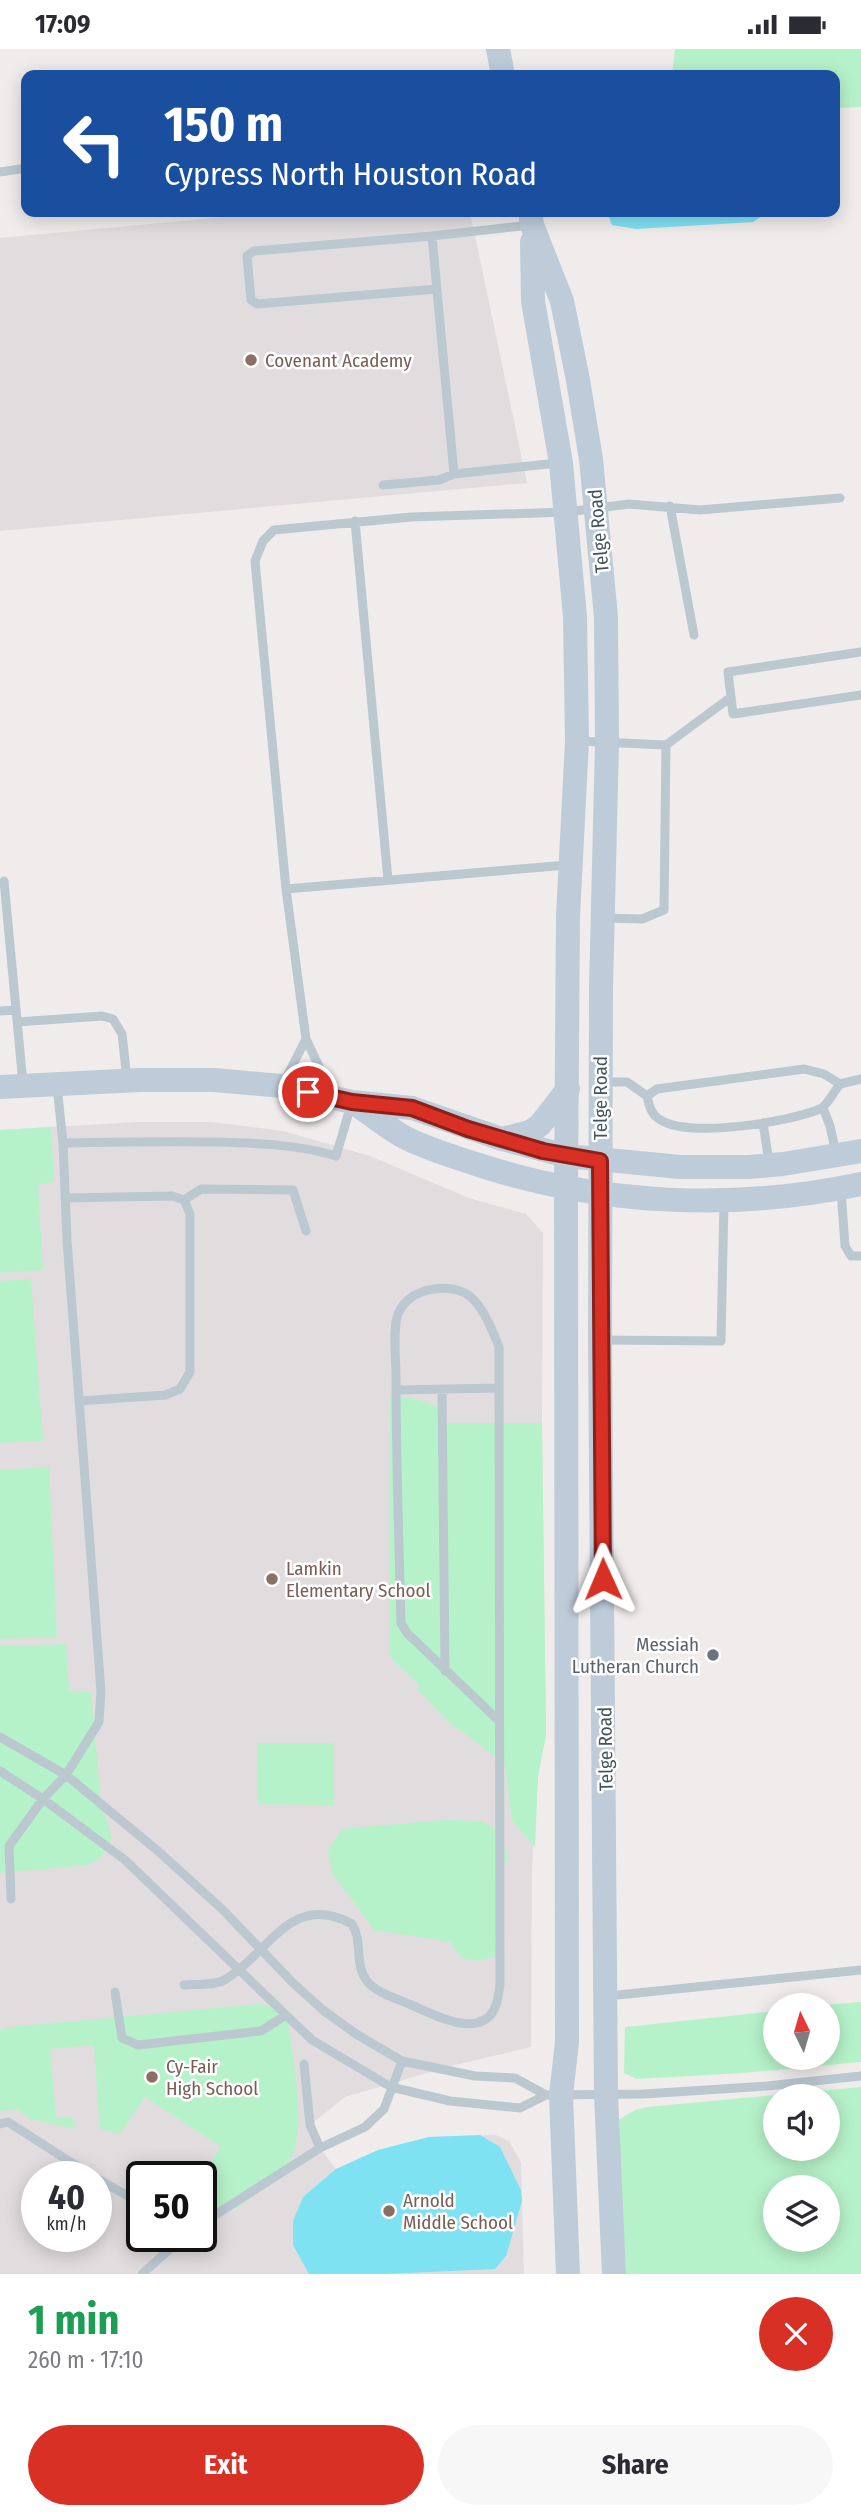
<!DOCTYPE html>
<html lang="en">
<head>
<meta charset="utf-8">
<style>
	:root { --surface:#fff; --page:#f7f7f7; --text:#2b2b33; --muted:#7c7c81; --accent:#d93025 }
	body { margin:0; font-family:"Fira Sans Condensed",sans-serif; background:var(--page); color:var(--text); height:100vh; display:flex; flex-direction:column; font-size:26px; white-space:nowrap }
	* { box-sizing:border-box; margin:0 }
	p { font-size:23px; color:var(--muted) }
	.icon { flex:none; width:38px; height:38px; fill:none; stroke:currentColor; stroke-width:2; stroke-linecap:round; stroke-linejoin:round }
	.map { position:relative; height:2225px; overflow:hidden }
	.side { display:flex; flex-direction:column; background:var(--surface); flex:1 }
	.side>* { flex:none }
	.guide { position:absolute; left:21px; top:21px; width:819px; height:147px; border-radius:14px; box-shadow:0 4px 18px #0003; background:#1a4fa0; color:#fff; overflow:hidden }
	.needle { width:46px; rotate:355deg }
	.buttons { position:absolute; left:763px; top:1944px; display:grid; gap:14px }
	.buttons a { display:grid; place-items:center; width:77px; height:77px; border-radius:50%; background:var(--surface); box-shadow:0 4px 18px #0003; font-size:35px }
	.speed { position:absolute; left:21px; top:2112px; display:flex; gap:14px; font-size:35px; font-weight:700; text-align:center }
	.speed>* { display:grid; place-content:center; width:91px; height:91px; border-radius:50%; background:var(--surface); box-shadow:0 4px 18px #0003; line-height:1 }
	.speed small { font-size:18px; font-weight:400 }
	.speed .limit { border:4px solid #111; border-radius:10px; background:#fff; color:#111 }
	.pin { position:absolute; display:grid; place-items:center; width:60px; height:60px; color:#fff; margin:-30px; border:4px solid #fff; border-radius:50%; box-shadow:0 2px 7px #0007 }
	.me { position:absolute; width:77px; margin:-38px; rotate:359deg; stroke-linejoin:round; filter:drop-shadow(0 0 5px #0008) }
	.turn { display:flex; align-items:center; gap:24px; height:147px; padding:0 28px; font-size:32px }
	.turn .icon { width:91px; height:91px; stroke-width:2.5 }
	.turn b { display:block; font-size:49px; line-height:60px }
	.round { display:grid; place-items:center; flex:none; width:74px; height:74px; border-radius:37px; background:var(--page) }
	.head { display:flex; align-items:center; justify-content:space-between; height:119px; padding:0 28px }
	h1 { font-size:42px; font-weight:700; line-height:52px; color:#1e9e55 }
	.button { display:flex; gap:14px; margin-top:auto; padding:14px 28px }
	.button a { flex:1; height:80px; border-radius:42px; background:var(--accent); color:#fff; font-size:28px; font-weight:700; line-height:80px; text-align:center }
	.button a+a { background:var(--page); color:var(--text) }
	.status { display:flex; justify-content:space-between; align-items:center; height:49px; padding:0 35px; background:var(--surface); direction:ltr }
	.status svg { height:19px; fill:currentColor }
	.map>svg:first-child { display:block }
	.education { fill:#e1ddde; fill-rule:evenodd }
	.green { fill:#b6f2c9; fill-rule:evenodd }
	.water { fill:#7fe2f3 }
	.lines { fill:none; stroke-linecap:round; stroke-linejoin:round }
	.lane { stroke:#bbc8d0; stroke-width:9 }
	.secondary { stroke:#bdccd8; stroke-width:24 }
	.route-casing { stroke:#8d1f18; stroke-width:18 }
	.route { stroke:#d93025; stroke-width:12 }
	.education-dot { fill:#8d6e63; stroke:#fff; stroke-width:2.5 }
	.worship-dot { fill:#6b7280; stroke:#fff; stroke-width:2.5 }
	.labels { text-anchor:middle; stroke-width:5; stroke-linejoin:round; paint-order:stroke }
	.education-label { font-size:19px; fill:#785e54; stroke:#fff; text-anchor:start }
	.street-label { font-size:19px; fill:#43525b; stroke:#fff }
	.worship-label { font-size:19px; fill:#5b616d; stroke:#fff; text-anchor:end }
</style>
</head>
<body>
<div class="status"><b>17:09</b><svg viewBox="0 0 49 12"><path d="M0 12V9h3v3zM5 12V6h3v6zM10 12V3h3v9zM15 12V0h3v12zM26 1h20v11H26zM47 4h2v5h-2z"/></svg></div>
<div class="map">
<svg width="861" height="2225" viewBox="0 0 861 2225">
	<rect width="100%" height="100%" fill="#f0ecec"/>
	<path class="education" d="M278 163H470L527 434 0 482V189Z
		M137 1073H212L283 1082 370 1107 469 1149 526 1165 543 1184 542 1374 546 1686 538 1727 532 1821 531 1998 447 2018 345 2048 310 2076 320 2099 336 2120 378 2101 429 2088 496 2086 509 2092 521 2113 524 2225H0V1081ZM37 2128H96V2188H37ZM142 2128H201V2188H142Z"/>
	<path class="green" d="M675 0H861V58L835 59V26H672Z
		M51 1078 54 1133 38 1136 43 1221 0 1224V1081Z
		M31 1230 43 1392 0 1394V1232Z
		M390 1347 409 1348 437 1357 447 1374H542L546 1686 538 1727 535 1798 512 1772 505 1715 450 1674 417 1640 419 1636 389 1607Z
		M49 1418 57 1588 0 1590V1421Z
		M66 1595 69 1642 91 1643 101 1755 112 1789 106 1802 99 1810 87 1816 0 1824V1597Z
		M257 1694H334V1756L258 1755Z
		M442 1771 483 1772 502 1785 508 1810 496 1826 497 1907 477 1912 461 1909 450 1893 374 1881 332 1824 328 1801 342 1780Z
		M861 1953V2013L744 2024 637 2030 624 2024 625 1978 775 1962V2009H828V1956H824Z
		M258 1955C273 1957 282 1962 289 1976 293 2012 308 2083 289 2113 282 2124 267 2132 257 2142 239 2160 228 2169 201 2161V2128L221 2098 145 2048 120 2085 100 2080 94 1996 50 2000 56 2069H73L75 2080 30 2070 16 2060 0 2062V1981L9 1978Z
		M861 2038V2225H626L617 2072 635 2061 647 2058ZM775 2048H828V2100H775ZM775 2138H828V2191H775Z"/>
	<path class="water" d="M607 163H768L753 173 636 180 612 176Z
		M480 2086 500 2098 521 2141 522 2152 506 2207 495 2220 385 2225H309L293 2196V2172L303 2148 336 2120 378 2101 429 2088Z"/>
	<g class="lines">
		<path class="lane" d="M0 123 26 119
			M432 187 454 425
			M437 240 257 255 251 251 247 207 254 202 432 187 531 176
			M383 436 439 431 454 425 558 414
			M670 457 694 586
			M355 472 388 831
			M861 603 728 623 733 665 861 646
			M578 692 666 696 664 861 642 870 603 869
			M666 696 731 648
			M4 832 23 1035
			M286 840 567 816
			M0 962 16 961
			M17 973 102 967 113 970 122 985 127 1030
			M601 1033H627L647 1047C649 1056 651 1065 659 1070 688 1090 788 1073 820 1060 828 1056 834 1042 840 1035L824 1025 804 1020 657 1040 647 1047
			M283 1035 306 990
			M840 1035 861 1030
			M332 1045 306 990 286 840 255 512 263 492 274 481 411 468 567 463 629 455 700 461 840 449
			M823 1059 830 1077 836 1104
			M763 1074 769 1113
			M63 1094C113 1093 163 1092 213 1093 255 1094 296 1095 336 1107L351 1056
			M841 1141 845 1197 851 1207H861
			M65 1149 172 1147 184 1151 201 1140 293 1141 306 1182
			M601 1291 721 1292 724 1153
			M442 1340 445 1622
			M396 1341 498 1339
			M79 1352 165 1346 180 1340 190 1323V1165L184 1151
			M0 1688 66 1726 158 1802 222 1860 293 1934 323 1961 356 1985 402 2012 475 2027 515 2029 546 2046
			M0 1722 43 1750 125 1811 312 1991 391 2038 450 2052 520 2059 546 2046 644 2045 767 2037 861 2027
			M11 1850 9 1797 43 1750 66 1726 99 1673 101 1642 67 1191 63 1094 57 1037
			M184 1936C196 1935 216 1937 226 1930 270 1903 291 1842 352 1875 363 1892 354 1916 367 1932 376 1944 396 1949 409 1955 431 1964 477 1991 494 1961 498 1953 499 1943 500 1935L499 1298C492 1281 482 1253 465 1244 443 1234 410 1240 399 1263 392 1276 396 1311 396 1327 396 1409 399 1491 401 1574L407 1584 498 1671
			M115 1943 122 1989 138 1996 261 1982 286 1966
			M608 1947 861 1921
			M304 2015 310 2076 320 2099
			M0 2075 8 2073 94 2128
			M96 2129 142 2155
			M201 2175 320 2099 365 2078 384 2060 402 2012
			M142 2225 183 2188"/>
		<path class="secondary" d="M498 0 503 26
			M530 163 532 176 562 252 578 331 591 410 606 568 607 693 601 940 600 1291 606 2046 614 2225
			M532 193 533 252 561 414 575 568 577 692 568 867 566 1139 567 1993 561 2046 568 2225
			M0 1038 140 1031H214L282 1037 352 1053 412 1059 502 1090 567 1107 680 1118H749L783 1115 861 1102
			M356 1055C372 1066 387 1079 404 1088 427 1100 454 1108 479 1116 602 1156 734 1162 861 1135
			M502 1090 530 1083 540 1076 568 1040"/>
	</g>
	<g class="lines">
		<g class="route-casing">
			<path id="route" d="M308 1043 352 1053 412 1059 468 1080 543 1102 600 1112 603 1530"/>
		</g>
		<use href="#route" class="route"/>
	</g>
	<g class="education-dot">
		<circle cx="251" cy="311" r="7"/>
		<circle cx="272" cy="1530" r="7"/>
		<circle cx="152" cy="2028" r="7"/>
		<circle cx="389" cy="2162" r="7"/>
	</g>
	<circle class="worship-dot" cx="713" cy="1606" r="7"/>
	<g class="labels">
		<g class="education-label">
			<text x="265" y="318">Covenant Academy</text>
			<text x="286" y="1526">Lamkin<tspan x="286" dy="22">Elementary School</tspan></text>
			<text x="166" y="2024">Cy-Fair<tspan x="166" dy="22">High School</tspan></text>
			<text x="403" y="2158">Arnold<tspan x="403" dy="22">Middle School</tspan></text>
		</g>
		<g class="street-label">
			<text transform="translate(598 482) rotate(-95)" y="7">Telge Road</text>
			<text transform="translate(600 1049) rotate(-90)" y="7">Telge Road</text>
			<text transform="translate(605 1700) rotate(-91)" y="7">Telge Road</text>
		</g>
		<g class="worship-label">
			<text x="699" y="1602">Messiah<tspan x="699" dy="22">Lutheran Church</tspan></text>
		</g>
	</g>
</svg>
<div class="buttons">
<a><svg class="needle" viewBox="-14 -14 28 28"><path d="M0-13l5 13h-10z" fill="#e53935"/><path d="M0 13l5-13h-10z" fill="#7c7c81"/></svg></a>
<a><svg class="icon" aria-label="sound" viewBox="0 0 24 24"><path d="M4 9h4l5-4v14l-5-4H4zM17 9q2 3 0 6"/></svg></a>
<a><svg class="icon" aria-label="layers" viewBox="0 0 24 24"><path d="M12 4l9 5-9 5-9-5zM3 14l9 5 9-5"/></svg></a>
</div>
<div class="speed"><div>40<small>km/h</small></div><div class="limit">50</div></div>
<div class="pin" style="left:308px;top:1043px;background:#d93025"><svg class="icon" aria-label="arrive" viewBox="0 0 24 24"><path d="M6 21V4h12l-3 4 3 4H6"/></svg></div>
<svg class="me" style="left:603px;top:1530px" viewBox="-20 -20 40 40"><path d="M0-17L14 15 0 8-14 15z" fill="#d93025" stroke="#fff" stroke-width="4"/></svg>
<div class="guide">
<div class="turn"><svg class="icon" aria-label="left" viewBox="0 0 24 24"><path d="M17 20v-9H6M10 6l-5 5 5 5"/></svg><div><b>150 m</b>Cypress North Houston Road</div></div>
</div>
</div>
<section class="side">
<div class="head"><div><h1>1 min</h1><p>260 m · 17:10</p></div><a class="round" style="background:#d93025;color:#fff"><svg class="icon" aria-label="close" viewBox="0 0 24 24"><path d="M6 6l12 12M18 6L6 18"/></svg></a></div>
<div class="button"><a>Exit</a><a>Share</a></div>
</section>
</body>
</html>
